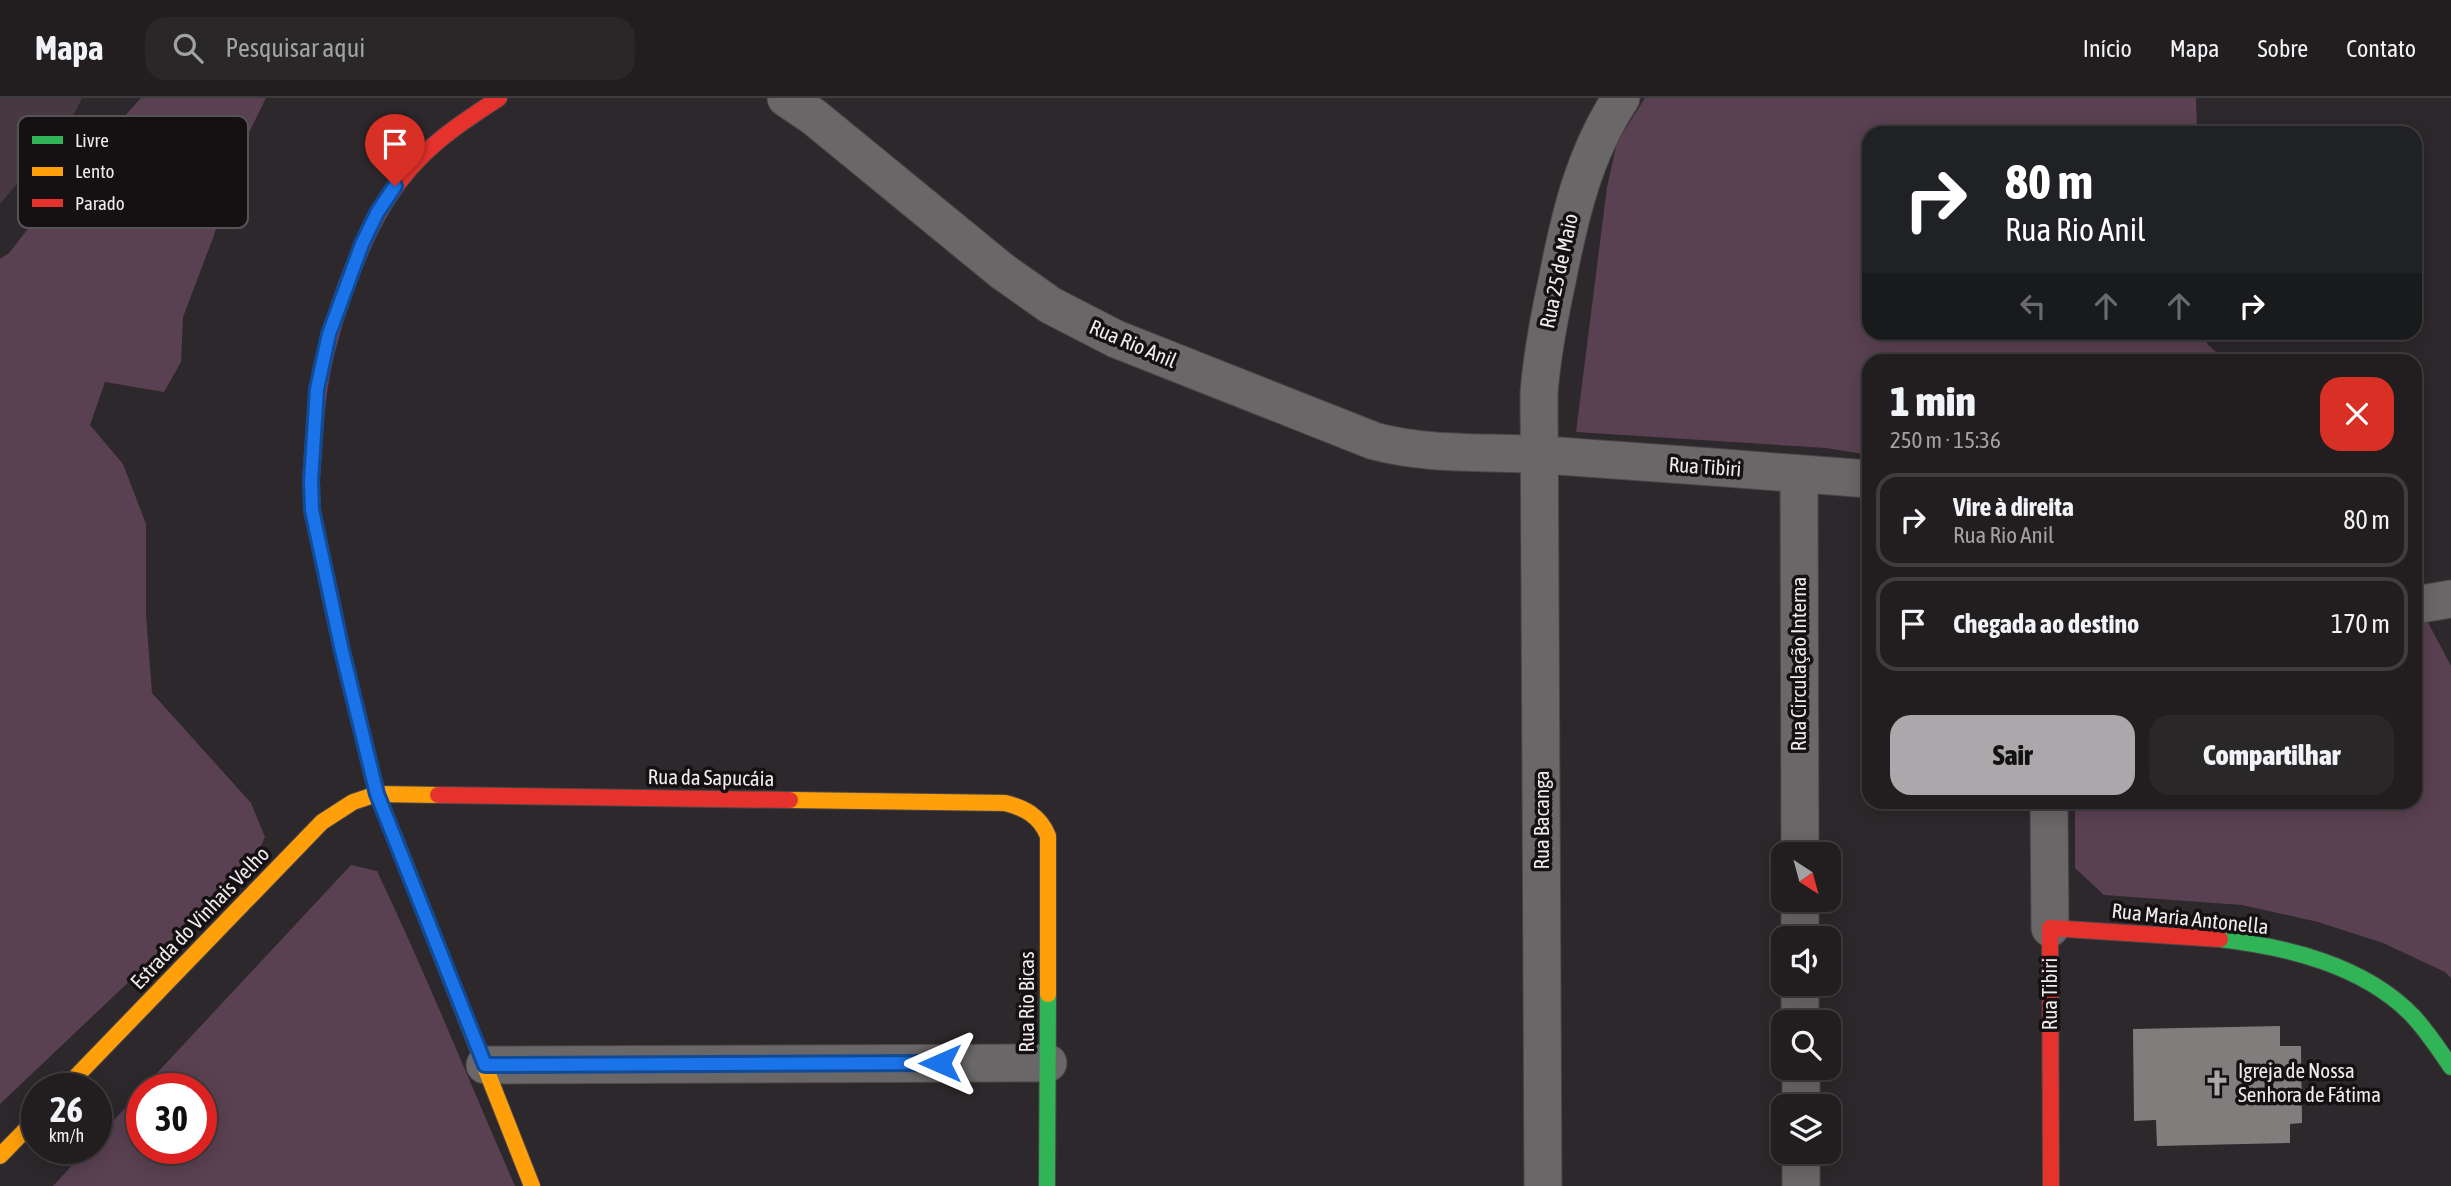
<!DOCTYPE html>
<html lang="pt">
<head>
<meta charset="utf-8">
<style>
	:root { --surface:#221e20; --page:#2a2729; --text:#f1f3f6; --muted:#a2a2a5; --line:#3f3c3e; --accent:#aca7aa }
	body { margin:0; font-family:"Asap Condensed",sans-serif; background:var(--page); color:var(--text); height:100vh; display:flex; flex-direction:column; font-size:26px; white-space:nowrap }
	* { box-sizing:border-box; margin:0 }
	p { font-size:23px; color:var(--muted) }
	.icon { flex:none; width:38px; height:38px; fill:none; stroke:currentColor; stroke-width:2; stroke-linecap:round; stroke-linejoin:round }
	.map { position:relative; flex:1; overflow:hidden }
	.details { position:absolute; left:1862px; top:256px; width:560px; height:455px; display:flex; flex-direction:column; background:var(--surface); border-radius:21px; box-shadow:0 4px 18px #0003,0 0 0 2px var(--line) }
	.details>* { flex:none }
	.banner { position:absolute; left:1862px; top:28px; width:560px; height:214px; border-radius:21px; box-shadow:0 4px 18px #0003,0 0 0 2px var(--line); background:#202124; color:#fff; overflow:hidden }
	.needle { width:46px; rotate:144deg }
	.controls { position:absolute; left:1771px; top:744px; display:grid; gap:14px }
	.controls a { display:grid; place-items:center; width:70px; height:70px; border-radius:14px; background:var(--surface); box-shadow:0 4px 18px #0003,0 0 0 2px var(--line); font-size:35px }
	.speed { position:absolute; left:21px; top:975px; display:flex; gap:14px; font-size:35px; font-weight:700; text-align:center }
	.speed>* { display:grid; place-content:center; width:91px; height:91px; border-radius:50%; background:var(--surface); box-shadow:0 4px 18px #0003,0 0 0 2px var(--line); line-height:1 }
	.speed small { font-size:18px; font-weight:400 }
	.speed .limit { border:10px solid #d22; background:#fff; color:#111 }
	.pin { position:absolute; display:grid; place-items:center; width:60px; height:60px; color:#fff; margin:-72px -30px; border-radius:50% 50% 50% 0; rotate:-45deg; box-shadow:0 0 7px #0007 }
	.pin .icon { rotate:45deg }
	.me { position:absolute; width:77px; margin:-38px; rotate:270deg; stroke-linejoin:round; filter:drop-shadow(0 0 5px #0008) }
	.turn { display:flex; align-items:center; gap:24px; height:147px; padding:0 28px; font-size:32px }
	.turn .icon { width:91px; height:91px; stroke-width:2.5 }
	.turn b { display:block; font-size:49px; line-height:60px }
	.lanes { display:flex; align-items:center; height:66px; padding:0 28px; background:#0003; justify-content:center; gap:35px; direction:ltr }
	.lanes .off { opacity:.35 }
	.round { display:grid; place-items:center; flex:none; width:74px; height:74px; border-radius:21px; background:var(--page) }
	.summary { display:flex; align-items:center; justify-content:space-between; height:119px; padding:0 28px }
	h1 { font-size:42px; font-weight:800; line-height:52px }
	.action { display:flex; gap:14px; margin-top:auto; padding:14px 28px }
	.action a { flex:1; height:80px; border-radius:21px; background:var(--accent); color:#111; font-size:28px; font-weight:800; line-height:80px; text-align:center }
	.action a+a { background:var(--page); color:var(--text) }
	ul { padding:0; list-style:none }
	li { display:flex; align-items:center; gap:21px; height:94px; margin:0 14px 10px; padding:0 14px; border:4px solid var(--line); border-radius:21px }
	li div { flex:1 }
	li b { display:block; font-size:26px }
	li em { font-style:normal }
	header { display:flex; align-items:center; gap:42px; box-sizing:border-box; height:98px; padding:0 35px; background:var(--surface); border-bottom:2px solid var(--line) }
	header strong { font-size:33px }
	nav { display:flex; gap:38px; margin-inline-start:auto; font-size:24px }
	.search { width:490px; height:63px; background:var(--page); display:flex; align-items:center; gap:18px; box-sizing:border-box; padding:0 24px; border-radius:21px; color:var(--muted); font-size:26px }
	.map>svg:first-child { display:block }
	.green { fill:#473841 }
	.forest { fill:#5a4152 }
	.building { fill:#807e7d }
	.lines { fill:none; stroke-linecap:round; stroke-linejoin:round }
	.street-casing { stroke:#494548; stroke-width:39 }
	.fast-casing { stroke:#494548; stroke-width:18 }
	.slow-casing { stroke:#494548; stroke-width:18 }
	.jam-casing { stroke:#494548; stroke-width:18 }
	.street { stroke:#6a6769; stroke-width:37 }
	.fast { stroke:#30b455; stroke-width:16 }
	.slow { stroke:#ff9f0a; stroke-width:16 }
	.jam { stroke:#e5322d; stroke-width:16 }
	.route-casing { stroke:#114b97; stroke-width:18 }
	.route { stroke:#1a73e8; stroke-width:12 }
	.labels { text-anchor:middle; stroke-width:7; stroke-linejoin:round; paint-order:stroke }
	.street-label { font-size:21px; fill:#f1ebef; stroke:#151113 }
	.poi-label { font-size:21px; fill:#f1ebef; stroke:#151113; text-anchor:start }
	.key { fill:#151113; stroke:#575255; stroke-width:2 }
	.key-label { font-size:19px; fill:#f1ebef }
</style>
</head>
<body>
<header>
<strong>Mapa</strong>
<div class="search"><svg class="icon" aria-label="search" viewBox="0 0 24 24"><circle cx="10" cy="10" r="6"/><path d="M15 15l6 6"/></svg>Pesquisar aqui</div>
<nav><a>Início</a><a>Mapa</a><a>Sobre</a><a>Contato</a></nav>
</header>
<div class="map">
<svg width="2451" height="1088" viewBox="0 0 2451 1088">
	<rect width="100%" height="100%" fill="#2d282b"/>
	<path class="green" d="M0 0H82L72 20 0 106Z"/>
	<path class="forest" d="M141 0H266L239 55 213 140 183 219 181 264 164 294 105 284 90 327 123 366 146 426V516L152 595 251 705 265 739 253 766 0 1006V161L9 155 60 90Z
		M1645 0H2196L2197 35H1869V234L2206 235 2207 246 2225 262H1869V357L1826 350 1576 334 1607 89 1617 44Z
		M2415 500 2451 568V880L2445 874 2383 845 2318 824 2242 807 2104 797 2075 770V704H2415Z
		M351 767 377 773C426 876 469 983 515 1088H53L88 1050H96V1041L142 992V1050H201V990H143Z"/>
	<path class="building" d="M2280 928V948H2301L2302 1025 2290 1026V1045L2157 1048 2156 1022 2134 1023 2133 931Z"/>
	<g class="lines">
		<g class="street-casing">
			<path id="street" d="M786 0 814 19 1002 173 1050 207 1116 241 1374 343C1430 358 1486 353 1544 357 1652 364 1761 373 1869 381
				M1799 376 1800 756
				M2415 507 2451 501
				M2049 704 2050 830
				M1800 802V840
				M1800 886V924
				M485 967 1048 965
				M1801 970V1008
				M1801 1054V1088
				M1543 1088 1539 295C1542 257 1549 220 1557 183 1570 117 1584 56 1621 0"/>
		</g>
		<g class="fast-casing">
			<path id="fast" d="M315 326 311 382 312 412 342 553 377 696 400 753
				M2220 841C2287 849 2363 867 2412 917 2427 933 2439 951 2451 969
				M1047 1088 1048 896"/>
		</g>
		<g class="slow-casing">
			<path id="slow" d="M790 702 1005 705C1025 710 1040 718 1048 738V896
				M400 753 532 1088
				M65 990 322 724 353 704 377 696 438 697
				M0 1058 37 1020"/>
		</g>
		<g class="jam-casing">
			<path id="jam" d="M315 326C318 275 330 233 347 186 365 138 385 94 422 58 445 35 472 18 499 0
				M438 697 790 702
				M2051 1088 2050 830 2220 841"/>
		</g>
		<use href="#street" class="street"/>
		<use href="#fast" class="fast"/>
		<use href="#slow" class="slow"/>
		<use href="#jam" class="jam"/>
	</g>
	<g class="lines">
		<g class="route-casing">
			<path id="route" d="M395 88 377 115 362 146 329 236 317 291 311 382 312 412 342 553 377 696 485 967 940 965"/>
		</g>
		<use href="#route" class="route"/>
	</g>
	<defs>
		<g id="church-bare" transform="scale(2.1)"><path d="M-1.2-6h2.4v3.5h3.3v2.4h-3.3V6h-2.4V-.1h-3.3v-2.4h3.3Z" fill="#aca7aa" stroke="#151113" stroke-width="2.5" paint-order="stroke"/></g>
	</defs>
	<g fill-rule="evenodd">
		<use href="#church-bare" x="2217" y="985"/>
	</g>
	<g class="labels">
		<g class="street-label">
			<text transform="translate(1559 173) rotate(-78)" y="7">Rua 25 de Maio</text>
			<text transform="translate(1133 246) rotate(23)" y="7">Rua Rio Anil</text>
			<text transform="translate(1705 369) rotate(4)" y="7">Rua Tibiri</text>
			<text transform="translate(1799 566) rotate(-90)" y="7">Rua Circulação Interna</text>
			<text transform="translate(711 680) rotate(1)" y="7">Rua da Sapucáia</text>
			<text transform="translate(1542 722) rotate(-90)" y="7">Rua Bacanga</text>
			<text transform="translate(200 820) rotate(-46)" y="7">Estrada do Vinhais Velho</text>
			<text transform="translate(2190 821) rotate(6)" y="7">Rua Maria Antonella</text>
			<text transform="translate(2050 896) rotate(-90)" y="7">Rua Tibiri</text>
			<text transform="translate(1027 904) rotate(-90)" y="7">Rua Rio Bicas</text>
		</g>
		<g class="poi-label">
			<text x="2238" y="980">Igreja de Nossa<tspan x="2238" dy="24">Senhora de Fátima</tspan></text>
		</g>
	</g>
	<rect x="18" y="18" width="230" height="112" rx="10" class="key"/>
	<rect x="32" y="38" width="31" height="8" fill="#30b455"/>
	<rect x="32" y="69" width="31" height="9" fill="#ff9f0a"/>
	<rect x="32" y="101" width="31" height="8" fill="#e5322d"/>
	<g class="key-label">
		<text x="75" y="49">Livre</text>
		<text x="75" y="80">Lento</text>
		<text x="75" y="112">Parado</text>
	</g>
</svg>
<div class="controls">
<a><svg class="needle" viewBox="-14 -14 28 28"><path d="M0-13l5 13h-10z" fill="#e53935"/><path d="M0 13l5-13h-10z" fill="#a2a2a5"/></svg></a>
<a><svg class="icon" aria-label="sound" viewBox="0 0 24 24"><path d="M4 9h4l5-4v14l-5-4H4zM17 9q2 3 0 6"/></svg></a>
<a><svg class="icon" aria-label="search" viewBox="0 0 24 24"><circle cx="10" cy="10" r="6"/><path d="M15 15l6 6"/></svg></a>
<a><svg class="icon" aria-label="layers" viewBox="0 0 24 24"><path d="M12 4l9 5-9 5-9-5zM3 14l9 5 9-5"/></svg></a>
</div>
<div class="speed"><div>26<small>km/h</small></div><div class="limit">30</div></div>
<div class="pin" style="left:395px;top:88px;background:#d93025"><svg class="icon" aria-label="arrive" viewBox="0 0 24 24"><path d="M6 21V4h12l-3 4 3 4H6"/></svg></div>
<svg class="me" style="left:940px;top:965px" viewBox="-20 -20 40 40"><path d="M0-17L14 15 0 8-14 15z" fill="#1a73e8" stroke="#fff" stroke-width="4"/></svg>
<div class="banner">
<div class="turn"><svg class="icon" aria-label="right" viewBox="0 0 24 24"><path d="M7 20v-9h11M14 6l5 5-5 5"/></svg><div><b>80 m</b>Rua Rio Anil</div></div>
<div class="lanes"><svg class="icon off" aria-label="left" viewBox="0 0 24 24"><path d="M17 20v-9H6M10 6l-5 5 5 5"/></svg><svg class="icon off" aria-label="ahead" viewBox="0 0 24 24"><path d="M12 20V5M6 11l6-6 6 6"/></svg><svg class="icon off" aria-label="ahead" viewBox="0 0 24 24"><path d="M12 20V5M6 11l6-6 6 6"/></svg><svg class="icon" aria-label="right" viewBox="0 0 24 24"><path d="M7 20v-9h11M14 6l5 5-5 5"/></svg></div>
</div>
<section class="details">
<div class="summary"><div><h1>1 min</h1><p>250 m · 15:36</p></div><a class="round" style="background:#d93025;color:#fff"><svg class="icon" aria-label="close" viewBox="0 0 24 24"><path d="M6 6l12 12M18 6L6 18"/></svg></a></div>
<ul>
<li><svg class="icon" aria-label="right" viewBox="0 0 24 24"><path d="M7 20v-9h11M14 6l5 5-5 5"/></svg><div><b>Vire à direita</b><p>Rua Rio Anil</p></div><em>80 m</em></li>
<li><svg class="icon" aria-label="arrive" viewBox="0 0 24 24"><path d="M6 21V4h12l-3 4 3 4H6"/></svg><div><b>Chegada ao destino</b></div><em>170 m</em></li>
</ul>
<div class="action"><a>Sair</a><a>Compartilhar</a></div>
</section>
</div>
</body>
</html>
